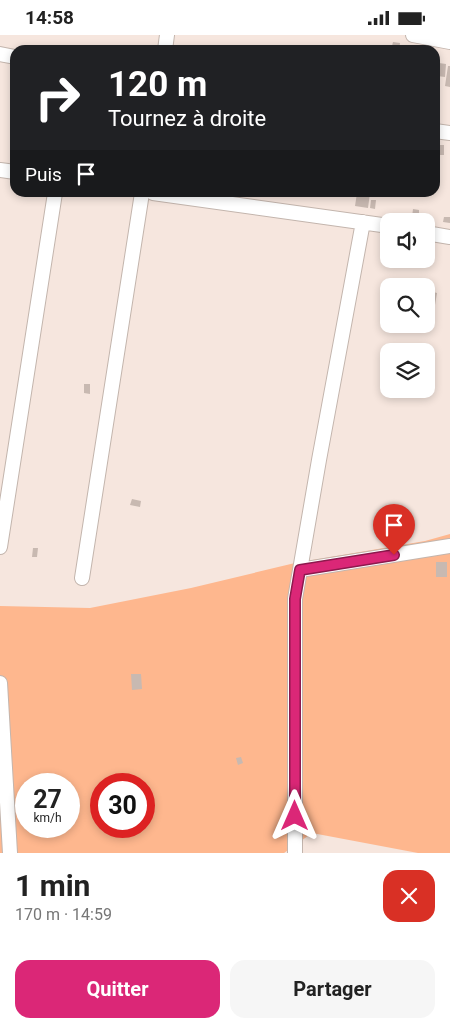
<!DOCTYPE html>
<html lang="fr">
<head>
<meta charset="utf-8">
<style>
	:root { --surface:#fff; --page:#f6f6f6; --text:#222; --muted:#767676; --accent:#db2777 }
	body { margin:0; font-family:Roboto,sans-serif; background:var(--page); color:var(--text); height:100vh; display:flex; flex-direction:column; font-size:19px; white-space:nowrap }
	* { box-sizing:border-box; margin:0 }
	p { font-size:16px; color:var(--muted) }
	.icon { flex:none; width:28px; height:28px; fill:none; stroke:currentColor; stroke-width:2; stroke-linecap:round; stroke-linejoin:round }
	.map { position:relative; height:818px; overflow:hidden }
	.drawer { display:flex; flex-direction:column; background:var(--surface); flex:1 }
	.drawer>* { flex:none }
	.banner { position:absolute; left:10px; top:10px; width:430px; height:152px; border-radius:15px; box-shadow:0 2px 8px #0003; background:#202124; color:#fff; overflow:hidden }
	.tools { position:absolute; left:380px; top:178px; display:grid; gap:10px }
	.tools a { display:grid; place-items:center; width:55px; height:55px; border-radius:10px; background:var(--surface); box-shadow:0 2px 8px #0003; font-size:25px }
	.speed { position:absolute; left:15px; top:738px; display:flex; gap:10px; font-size:25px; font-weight:700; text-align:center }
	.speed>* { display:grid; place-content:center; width:65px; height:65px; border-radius:50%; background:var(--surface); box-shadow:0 2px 8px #0003; line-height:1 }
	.speed small { font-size:12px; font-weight:400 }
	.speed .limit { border:8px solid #d22; background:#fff; color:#111 }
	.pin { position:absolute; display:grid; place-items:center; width:42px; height:42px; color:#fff; margin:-51px -21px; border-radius:50% 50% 50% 0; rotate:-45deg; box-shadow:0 0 5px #0007 }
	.pin .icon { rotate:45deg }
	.me { position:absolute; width:55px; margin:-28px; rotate:0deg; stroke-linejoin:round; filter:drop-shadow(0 0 4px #0008) }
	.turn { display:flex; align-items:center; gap:18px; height:105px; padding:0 15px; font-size:22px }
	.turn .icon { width:65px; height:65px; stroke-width:2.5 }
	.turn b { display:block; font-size:35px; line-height:42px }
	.then { display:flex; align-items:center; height:48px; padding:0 15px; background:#0003; gap:10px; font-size:19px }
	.round { display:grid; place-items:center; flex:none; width:52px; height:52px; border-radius:15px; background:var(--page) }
	.head { display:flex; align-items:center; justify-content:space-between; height:85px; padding:0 15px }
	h1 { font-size:30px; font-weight:700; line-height:38px }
	.primary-button { display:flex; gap:10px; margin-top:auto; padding:10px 15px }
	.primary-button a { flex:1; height:58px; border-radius:15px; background:var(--accent); color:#fff; font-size:20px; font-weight:700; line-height:58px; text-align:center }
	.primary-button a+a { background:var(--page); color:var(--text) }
	.status { display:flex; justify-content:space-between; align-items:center; height:35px; padding:0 25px; background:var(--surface); direction:ltr }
	.status svg { height:14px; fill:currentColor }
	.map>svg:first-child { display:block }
	.green { fill:#feb78e; fill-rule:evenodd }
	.building { fill:#c8b9b1 }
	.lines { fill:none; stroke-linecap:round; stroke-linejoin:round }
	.minor-casing { stroke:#c3b5ad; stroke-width:16 }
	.minor { stroke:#fff; stroke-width:14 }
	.route-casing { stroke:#8e194d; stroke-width:12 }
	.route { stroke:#db2777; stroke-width:9 }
</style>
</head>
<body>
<div class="status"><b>14:58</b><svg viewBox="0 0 49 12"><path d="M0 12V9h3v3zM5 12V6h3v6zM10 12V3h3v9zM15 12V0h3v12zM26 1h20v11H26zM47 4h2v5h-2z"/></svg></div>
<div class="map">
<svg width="450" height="818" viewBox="0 0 450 818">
	<rect width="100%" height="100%" fill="#f6e6de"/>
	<path class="green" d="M450 499V818H418L312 798 284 818H0V571L90 573 191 553 295 528 425 506ZM26 749H69V791H26ZM101 749H144V791H101Z"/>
	<path class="building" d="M393 7 400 8 399 15H391Z
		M439 28 446 29 445 42 437 41Z
		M448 31H450V52L445 51Z
		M436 110H444V120H436Z
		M357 158H370L368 173 355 171Z
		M371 165H376L375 174 370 173Z
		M413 174 419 175V183L412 182Z
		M444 182H450V188L443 187Z
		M426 255 437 258 435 270 426 268Z
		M84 349H90V359L84 358Z
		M132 464 141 466 140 472 130 470Z
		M33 513H38L37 522H32Z
		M436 527H447V542H436Z
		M131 639H141L142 654 132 655Z
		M241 722 243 728 238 730 236 723Z"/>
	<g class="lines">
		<g class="minor-casing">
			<path id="minor" d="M413 0 450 7
				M165 15 167 0
				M0 19 15 22
				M435 96 450 98
				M0 135 15 137
				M153 158 389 191
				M426 198 450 202
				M0 512 55 158
				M300 535 450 511
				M82 543 142 158
				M0 648 10 818
				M295 818V564L319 425 363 187"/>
		</g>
		<use href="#minor" class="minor"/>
	</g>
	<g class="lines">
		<g class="route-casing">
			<path id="route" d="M295 781V564L300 535 394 520"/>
		</g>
		<use href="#route" class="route"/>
	</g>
</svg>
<div class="tools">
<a><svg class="icon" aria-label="sound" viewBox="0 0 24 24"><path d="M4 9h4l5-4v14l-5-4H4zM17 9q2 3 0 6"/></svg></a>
<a><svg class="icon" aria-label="search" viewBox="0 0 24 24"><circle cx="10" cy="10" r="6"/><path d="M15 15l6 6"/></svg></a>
<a><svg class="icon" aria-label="layers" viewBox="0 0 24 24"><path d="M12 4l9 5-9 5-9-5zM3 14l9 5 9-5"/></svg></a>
</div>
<div class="speed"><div>27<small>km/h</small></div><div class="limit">30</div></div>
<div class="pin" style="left:394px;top:520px;background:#d93025"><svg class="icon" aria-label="arrive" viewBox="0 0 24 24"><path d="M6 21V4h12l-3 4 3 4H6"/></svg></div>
<svg class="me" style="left:295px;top:781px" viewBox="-20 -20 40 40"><path d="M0-17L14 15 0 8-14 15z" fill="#db2777" stroke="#fff" stroke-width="4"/></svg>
<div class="banner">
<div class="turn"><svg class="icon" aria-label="right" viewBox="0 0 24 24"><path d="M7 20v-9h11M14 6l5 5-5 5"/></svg><div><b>120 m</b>Tournez à droite</div></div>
<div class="then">Puis<svg class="icon" aria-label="arrive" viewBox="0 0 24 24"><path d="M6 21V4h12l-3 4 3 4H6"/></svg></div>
</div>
</div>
<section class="drawer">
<div class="head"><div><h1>1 min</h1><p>170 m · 14:59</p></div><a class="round" style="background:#d93025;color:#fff"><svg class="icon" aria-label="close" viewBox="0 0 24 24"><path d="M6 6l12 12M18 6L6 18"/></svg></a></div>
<div class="primary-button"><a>Quitter</a><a>Partager</a></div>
</section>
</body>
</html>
